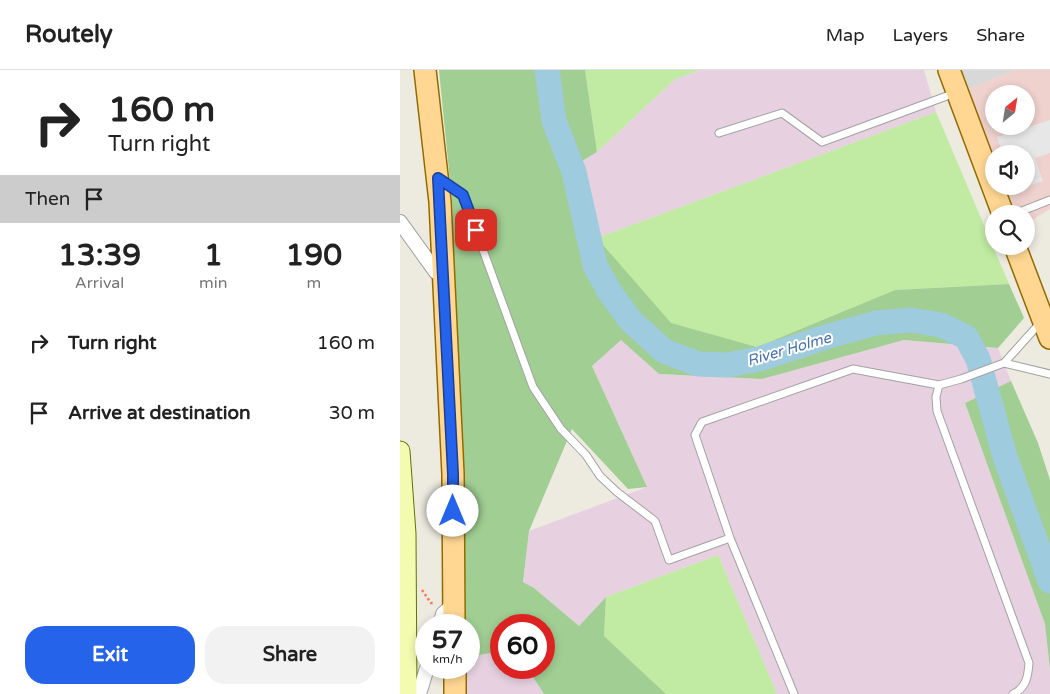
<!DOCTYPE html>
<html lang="en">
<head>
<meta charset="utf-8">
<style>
	:root { --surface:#fff; --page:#f2f2f2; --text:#222; --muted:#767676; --line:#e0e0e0; --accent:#2563eb }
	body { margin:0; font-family:"Varela Round",sans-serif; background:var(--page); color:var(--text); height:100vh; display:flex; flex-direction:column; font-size:19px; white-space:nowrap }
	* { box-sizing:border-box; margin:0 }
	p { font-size:16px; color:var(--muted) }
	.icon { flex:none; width:28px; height:28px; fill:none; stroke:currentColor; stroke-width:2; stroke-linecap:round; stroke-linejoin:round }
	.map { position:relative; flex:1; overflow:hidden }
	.sheet { display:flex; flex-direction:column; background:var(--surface); width:400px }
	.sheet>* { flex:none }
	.guide { background:#fff; color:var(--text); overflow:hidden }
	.needle { width:32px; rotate:30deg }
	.fabs { position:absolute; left:585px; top:15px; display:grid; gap:10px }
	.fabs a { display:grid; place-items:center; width:50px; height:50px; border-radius:50%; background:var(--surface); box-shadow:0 2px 8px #0003; font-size:25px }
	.speed { position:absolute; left:15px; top:544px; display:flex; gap:10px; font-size:25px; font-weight:700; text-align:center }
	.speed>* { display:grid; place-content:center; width:65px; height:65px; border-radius:50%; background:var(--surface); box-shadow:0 2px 8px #0003; line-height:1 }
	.speed small { font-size:12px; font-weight:400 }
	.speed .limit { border:8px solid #d22; background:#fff; color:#111 }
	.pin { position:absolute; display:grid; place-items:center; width:42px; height:42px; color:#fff; margin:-21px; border-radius:10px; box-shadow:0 2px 8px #0006 }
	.me { position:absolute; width:55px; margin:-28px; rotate:0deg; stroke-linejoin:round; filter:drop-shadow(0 0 4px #0008) }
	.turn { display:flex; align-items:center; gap:18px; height:105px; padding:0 25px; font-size:22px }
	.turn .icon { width:65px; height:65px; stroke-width:2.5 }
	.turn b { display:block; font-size:35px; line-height:42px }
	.then { display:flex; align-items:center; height:48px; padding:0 25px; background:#0003; gap:10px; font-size:19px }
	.eta { display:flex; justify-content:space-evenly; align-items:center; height:85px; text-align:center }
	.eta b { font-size:30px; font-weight:700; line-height:35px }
	.cta { display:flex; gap:10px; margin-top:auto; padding:10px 25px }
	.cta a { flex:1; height:58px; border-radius:20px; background:var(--accent); color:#fff; font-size:20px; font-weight:700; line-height:58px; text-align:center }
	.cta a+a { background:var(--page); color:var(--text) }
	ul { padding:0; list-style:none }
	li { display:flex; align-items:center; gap:15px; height:70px; padding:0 25px }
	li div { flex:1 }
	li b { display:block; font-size:19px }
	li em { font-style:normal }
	header { display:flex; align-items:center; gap:30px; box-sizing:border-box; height:70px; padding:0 25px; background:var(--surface); border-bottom:1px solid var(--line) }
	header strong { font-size:24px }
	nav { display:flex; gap:28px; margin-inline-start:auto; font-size:18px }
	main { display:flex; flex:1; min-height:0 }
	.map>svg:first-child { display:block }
	.residential { fill:#d9d8d8 }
	.commercial { fill:#efd1cd; fill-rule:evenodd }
	.industrial { fill:#e7d1e1 }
	.grass { fill:#c1eaa2 }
	.forest { fill:#a0ce93 }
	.parking { fill:#e7e7e7 }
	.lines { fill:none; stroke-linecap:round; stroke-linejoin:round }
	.river { stroke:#9ecbdd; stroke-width:25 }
	.lane-casing { stroke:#a2a2a2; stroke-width:9 }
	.street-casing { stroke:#a2a2a2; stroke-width:16 }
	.secondary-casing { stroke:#5f7301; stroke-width:21 }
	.primary-casing { stroke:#926b00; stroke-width:24 }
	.path { stroke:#fe7a5f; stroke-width:2.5; stroke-dasharray:2.5 2.5; stroke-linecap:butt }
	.lane { stroke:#fff; stroke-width:7 }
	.street { stroke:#fff; stroke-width:14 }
	.secondary { stroke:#f2fbb0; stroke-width:19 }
	.primary { stroke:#ffd793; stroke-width:21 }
	.route-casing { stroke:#184099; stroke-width:12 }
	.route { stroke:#2563eb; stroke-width:9 }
	.labels { text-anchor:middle; stroke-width:4; stroke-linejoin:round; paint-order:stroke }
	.water-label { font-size:15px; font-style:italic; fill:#4572ad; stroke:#fff }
</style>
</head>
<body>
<header>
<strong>Routely</strong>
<nav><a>Map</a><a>Layers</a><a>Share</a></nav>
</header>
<main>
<section class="sheet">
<div class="guide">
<div class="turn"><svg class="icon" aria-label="right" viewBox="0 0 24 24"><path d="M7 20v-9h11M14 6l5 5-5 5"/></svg><div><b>160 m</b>Turn right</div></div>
<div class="then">Then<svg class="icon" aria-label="arrive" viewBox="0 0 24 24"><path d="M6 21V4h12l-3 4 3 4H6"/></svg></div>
</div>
<div class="eta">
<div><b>13:39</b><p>Arrival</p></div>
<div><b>1</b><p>min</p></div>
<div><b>190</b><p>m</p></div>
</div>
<ul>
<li><svg class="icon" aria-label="right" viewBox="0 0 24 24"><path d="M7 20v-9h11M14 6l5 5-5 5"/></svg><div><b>Turn right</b></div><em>160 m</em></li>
<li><svg class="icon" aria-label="arrive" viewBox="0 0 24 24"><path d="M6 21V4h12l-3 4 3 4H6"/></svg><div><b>Arrive at destination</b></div><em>30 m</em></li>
</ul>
<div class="cta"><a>Exit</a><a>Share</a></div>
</section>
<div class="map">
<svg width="650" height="624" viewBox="0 0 650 624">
	<rect width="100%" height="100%" fill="#edeae0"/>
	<path class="residential" d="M560 0H615L567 20Z"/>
	<path class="commercial" d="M615 0H650V139L629 152 626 159V144H616L606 116H626V84L594 85 567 20ZM594 24H626V56H594Z"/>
	<path class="industrial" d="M300 0H524L536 42 197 168 182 91 197 82 275 9Z
		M221 269 259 304 362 309 504 270 598 278 611 311 565 333 645 554 650 600V624H377L318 485 206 527 179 556 134 518 123 512 129 461 247 417 192 296Z
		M101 581V598H127L144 624H63L64 598H69V587Z"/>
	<path class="grass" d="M185 0H300L275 9 197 82Z
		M536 42 609 214 495 220 357 277 270 253 197 168Z
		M318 485 377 624H266L204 566 206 527Z"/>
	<path class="forest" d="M39 0H185L197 82 182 91 197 168 271 253 357 277 495 220 609 214 624 248 598 278 504 270 362 309 259 304 221 270 192 296 247 417 228 419 172 359 129 461 123 512 134 518 179 556 206 527 204 566 266 624H144L127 598H144V555H101V581L69 587V555H63L52 131Z
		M611 311 638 373 650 410V600L645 554 565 333Z"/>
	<path class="parking" d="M650 50V83L635 88 643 111 615 121 613 116H626V84H603L597 67Z"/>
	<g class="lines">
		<path class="river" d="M147 0 154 51 174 102 195 195 209 221 230 250 264 281 298 294 327 295 359 289 429 266 476 253 511 250 541 255 566 267 578 289 605 387 650 511"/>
		<g class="lane-casing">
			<path id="lane" d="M319 63 382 43 422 72 555 23
				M43 112 63 125 133 317 161 359 186 385 200 406 217 422 255 451 269 490 330 468
				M614 144 650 130
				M604 293 650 304
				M539 315 536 327 537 341 629 593C628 607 626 618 613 624
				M394 624 330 468 295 365 302 352 453 299 539 315 561 309 604 293 640 253"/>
		</g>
		<g class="street-casing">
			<path id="street" d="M0 152 36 202 44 206
				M40 555 43 544 54 534
				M19 624 27 598"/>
		</g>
		<g class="secondary-casing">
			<path id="secondary" d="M0 381 6 464 7 624"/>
		</g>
		<g class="primary-casing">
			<path id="primary" d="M25 0 40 132 53 404 54 555
				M549 0 603 144
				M615 176 650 268
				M55 598V624"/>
		</g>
		<path class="path" d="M22 520 31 533H35"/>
		<use href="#lane" class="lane"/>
		<use href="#street" class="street"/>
		<use href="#secondary" class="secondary"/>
		<use href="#primary" class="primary"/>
	</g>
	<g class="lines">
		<g class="route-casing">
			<path id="route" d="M53 441V404L38 108 63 125 76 160"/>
		</g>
		<use href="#route" class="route"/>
	</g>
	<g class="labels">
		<g class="water-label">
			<text transform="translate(389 279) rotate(-16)" y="5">River Holme</text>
		</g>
	</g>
</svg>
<div class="fabs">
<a><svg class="needle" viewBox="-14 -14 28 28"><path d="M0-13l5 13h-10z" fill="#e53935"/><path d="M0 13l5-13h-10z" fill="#767676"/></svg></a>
<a><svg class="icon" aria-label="sound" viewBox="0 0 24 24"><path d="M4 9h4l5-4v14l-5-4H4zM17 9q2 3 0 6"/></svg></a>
<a><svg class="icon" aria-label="search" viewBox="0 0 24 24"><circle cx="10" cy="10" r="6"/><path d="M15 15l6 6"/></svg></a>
</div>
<div class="speed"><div>57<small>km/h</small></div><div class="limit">60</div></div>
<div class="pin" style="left:76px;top:160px;background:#d93025"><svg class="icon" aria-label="arrive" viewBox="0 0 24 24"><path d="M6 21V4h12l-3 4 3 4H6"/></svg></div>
<svg class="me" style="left:53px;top:441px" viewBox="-20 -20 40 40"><circle r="19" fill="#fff"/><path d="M0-13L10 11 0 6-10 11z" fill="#2563eb"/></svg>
</div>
</main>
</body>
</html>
